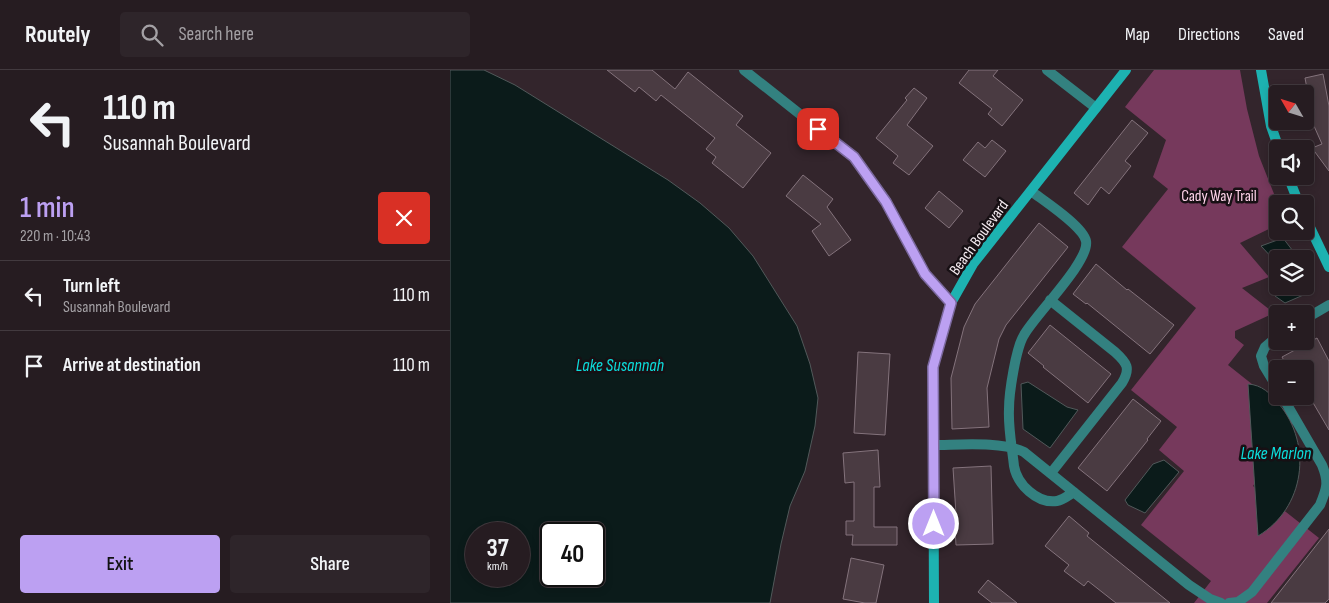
<!DOCTYPE html>
<html lang="en">
<head>
<meta charset="utf-8">
<style>
	:root { --surface:#261c21; --page:#2e252a; --text:#f1f3f6; --muted:#a4a1a5; --line:#423a3f; --accent:#bca0f2 }
	body { margin:0; font-family:"Sofia Sans Condensed",sans-serif; background:var(--page); color:var(--text); height:100vh; display:flex; flex-direction:column; font-size:19px; white-space:nowrap }
	* { box-sizing:border-box; margin:0 }
	p { font-size:16px; color:var(--muted) }
	.icon { flex:none; width:28px; height:28px; fill:none; stroke:currentColor; stroke-width:2; stroke-linecap:round; stroke-linejoin:round }
	.map { position:relative; flex:1; overflow:hidden }
	.details { display:flex; flex-direction:column; background:var(--surface); width:450px }
	.details>* { flex:none }
	.top-card { background:#261c21; color:var(--text); overflow:hidden }
	.needle { width:32px; rotate:309deg }
	.buttons { position:absolute; left:819px; top:15px; display:grid; gap:10px }
	.buttons a { display:grid; place-items:center; width:45px; height:45px; border-radius:5px; background:var(--surface); box-shadow:0 2px 8px #0003,0 0 0 1px var(--line); font-size:25px }
	.speed { position:absolute; left:15px; top:452px; display:flex; gap:10px; font-size:25px; font-weight:700; text-align:center }
	.speed>* { display:grid; place-content:center; width:65px; height:65px; border-radius:50%; background:var(--surface); box-shadow:0 2px 8px #0003,0 0 0 1px var(--line); line-height:1 }
	.speed small { font-size:12px; font-weight:400 }
	.speed .limit { border:2px solid #111; border-radius:8px; background:#fff; color:#111 }
	.pin { position:absolute; display:grid; place-items:center; width:42px; height:42px; color:#fff; margin:-21px; border-radius:10px; box-shadow:0 2px 8px #0006 }
	.me { position:absolute; width:55px; margin:-28px; rotate:0deg; stroke-linejoin:round; filter:drop-shadow(0 0 4px #0008) }
	.turn { display:flex; align-items:center; gap:18px; height:105px; padding:0 20px; font-size:22px }
	.turn .icon { width:65px; height:65px; stroke-width:2.5 }
	.turn b { display:block; font-size:35px; line-height:42px }
	.round { display:grid; place-items:center; flex:none; width:52px; height:52px; border-radius:5px; background:var(--page) }
	.summary { display:flex; align-items:center; justify-content:space-between; height:85px; padding:0 20px }
	h1 { font-size:30px; font-weight:600; line-height:38px; color:var(--accent) }
	.cta { display:flex; gap:10px; margin-top:auto; padding:10px 20px }
	.cta a { flex:1; height:58px; border-radius:5px; background:var(--accent); color:#111; font-size:20px; font-weight:600; line-height:58px; text-align:center }
	.cta a+a { background:var(--page); color:var(--text) }
	ul { padding:0; list-style:none }
	li { display:flex; align-items:center; gap:15px; height:70px; padding:0 20px; border-top:1px solid var(--line) }
	li div { flex:1 }
	li b { display:block; font-size:19px }
	li em { font-style:normal }
	header { display:flex; align-items:center; gap:30px; box-sizing:border-box; height:70px; padding:0 25px; background:var(--surface); border-bottom:1px solid var(--line) }
	header strong { font-size:24px }
	nav { display:flex; gap:28px; margin-inline-start:auto; font-size:18px }
	.search { width:350px; height:45px; background:var(--page); display:flex; align-items:center; gap:12px; box-sizing:border-box; padding:0 18px; border-radius:5px; color:var(--muted); font-size:19px }
	main { display:flex; flex:1; min-height:0 }
	.map>svg:first-child { display:block }
	.green { fill:#76395c }
	.water { fill:#0b1b1a; stroke:#51595a; fill-rule:evenodd }
	.building { fill:#4a3b42; stroke:#84737c }
	.lines { fill:none; stroke-linecap:round; stroke-linejoin:round }
	.street { stroke:#338180; stroke-width:10 }
	.secondary { stroke:#1db2b1; stroke-width:10 }
	.route-casing { stroke:#7a689d; stroke-width:12 }
	.route { stroke:#bca0f2; stroke-width:9 }
	.labels { text-anchor:middle; stroke-width:5; stroke-linejoin:round; paint-order:stroke }
	.park-label { font-size:16px; fill:#fdd2e8; stroke:#171014 }
	.street-label { font-size:16px; fill:#f5ebf0; stroke:#171014 }
	.water-label { font-size:18px; font-style:italic; fill:#0cdcdb; stroke:#171014 }
</style>
</head>
<body>
<header>
<strong>Routely</strong>
<div class="search"><svg class="icon" aria-label="search" viewBox="0 0 24 24"><circle cx="10" cy="10" r="6"/><path d="M15 15l6 6"/></svg>Search here</div>
<nav><a>Map</a><a>Directions</a><a>Saved</a></nav>
</header>
<main>
<section class="details">
<div class="top-card">
<div class="turn"><svg class="icon" aria-label="left" viewBox="0 0 24 24"><path d="M17 20v-9H6M10 6l-5 5 5 5"/></svg><div><b>110 m</b>Susannah Boulevard</div></div>
</div>
<div class="summary"><div><h1>1 min</h1><p>220 m · 10:43</p></div><a class="round" style="background:#d93025;color:#fff"><svg class="icon" aria-label="close" viewBox="0 0 24 24"><path d="M6 6l12 12M18 6L6 18"/></svg></a></div>
<ul>
<li><svg class="icon" aria-label="left" viewBox="0 0 24 24"><path d="M17 20v-9H6M10 6l-5 5 5 5"/></svg><div><b>Turn left</b><p>Susannah Boulevard</p></div><em>110 m</em></li>
<li><svg class="icon" aria-label="arrive" viewBox="0 0 24 24"><path d="M6 21V4h12l-3 4 3 4H6"/></svg><div><b>Arrive at destination</b></div><em>110 m</em></li>
</ul>
<div class="cta"><a>Exit</a><a>Share</a></div>
</section>
<div class="map">
<svg width="879" height="533" viewBox="0 0 879 533">
	<rect width="100%" height="100%" fill="#33252c"/>
	<path class="green" d="M704 0H790L797 39 809 86 828 134 827 155 790 173 819 207 792 218 824 243 785 261V268L794 275 778 295 846 349 803 416 869 468 817 533H744L761 511 691 455 734 401 709 380 727 357 681 320 746 238 672 177 718 119 703 107 716 70 675 37Z"/>
	<path class="water" d="M0 0H34L65 15 218 110 250 133 279 158 303 186 347 256 360 294 368 328 365 356 355 401 340 436 331 474 320 533H0ZM26 464H69V506H26ZM101 464H144V506H101Z
		M833 168 849 189H828L827 204 825 191 811 176Z
		M855 199 859 206 858 223 835 233 825 226 819 217 827 205 828 216H855Z
		M578 312 617 337 628 340 600 378 573 359 571 314Z
		M798 314C812 315 820 323 829 334 863 375 855 438 808 466Z
		M714 390 729 402 695 443 678 435 675 430 703 394Z"/>
	<path class="building" d="M157 0H202L225 19 238 2 293 46 286 55 321 83 293 118 262 93 266 87 256 79 265 68 211 25 206 31 189 17 185 22Z
		M519 0H548L543 6 573 30 552 56 538 44 542 39 509 13Z
		M873 4 879 36V101L862 78 872 74 864 56 855 8Z
		M464 18 477 28 457 55 483 76 459 105 443 93 448 86 426 68 457 30 455 28Z
		M682 50 698 63 675 91 681 96 659 124 651 117 638 135 624 123Z
		M542 70 556 81 535 107 513 90 528 72 535 78Z
		M353 105 383 129 377 137 401 170 379 186 362 161 371 154 336 126Z
		M489 121 513 141 499 158 475 138Z
		M589 153 618 177 556 255 549 269 537 318 539 357 502 359 501 308 514 257 525 234Z
		M646 194 677 220 678 219 724 255 700 284 637 233 636 234 623 224Z
		M600 255 661 304 638 333 593 297 594 296 578 283Z
		M867 268 879 291V360L855 319V299H839L832 287Z
		M408 282 440 284 435 365 404 363Z
		M683 329 711 351 697 369 698 370 657 421 628 398Z
		M428 380 430 417H424V457H447V475H402L403 465H396V451H404V412L395 413 393 383Z
		M541 396 543 474 506 475 505 459H507L503 398Z
		M619 446 639 463 637 466 720 533H666L638 511 634 516 614 501 619 495 595 476Z
		M879 459V529L875 533H821Z
		M401 488 434 495 426 533H415L393 529Z
		M538 510 567 533H542L528 522Z"/>
	<g class="lines">
		<path class="street" d="M294 0 404 87 436 131 475 204 501 233
			M597 0 646 38
			M581 121C594 131 633 156 636 171 640 191 585 245 574 265 566 278 559 322 559 339 558 358 562 377 564 396 567 414 587 434 607 431 613 430 619 425 624 422
			M600 230 665 282C677 293 681 298 672 313L601 403
			M855 249 879 235
			M828 266 815 277 811 286 814 296 828 319
			M483 375C509 375 552 371 574 382L739 515 760 529 771 533
			M779 533 788 532 802 522 870 435C877 418 879 412 872 395L832 326"/>
		<path class="secondary" d="M811 0 821 56 829 79
			M838 106 849 134
			M855 147 879 197
			M484 533 483 297 501 233 523 194 676 0"/>
	</g>
	<g class="lines">
		<g class="route-casing">
			<path id="route" d="M368 59 404 87 436 132 475 204 501 233 483 297 484 454"/>
		</g>
		<use href="#route" class="route"/>
	</g>
	<g class="labels">
		<g class="park-label">
			<text x="769" y="131">Cady Way Trail</text>
		</g>
		<g class="street-label">
			<text transform="translate(528 167) rotate(-54)" y="6">Beach Boulevard</text>
		</g>
		<g class="water-label">
			<text x="170" y="301">Lake Susannah</text>
			<text x="826" y="389">Lake Marlon</text>
		</g>
	</g>
</svg>
<div class="buttons">
<a><svg class="needle" viewBox="-14 -14 28 28"><path d="M0-13l5 13h-10z" fill="#e53935"/><path d="M0 13l5-13h-10z" fill="#a4a1a5"/></svg></a>
<a><svg class="icon" aria-label="sound" viewBox="0 0 24 24"><path d="M4 9h4l5-4v14l-5-4H4zM17 9q2 3 0 6"/></svg></a>
<a><svg class="icon" aria-label="search" viewBox="0 0 24 24"><circle cx="10" cy="10" r="6"/><path d="M15 15l6 6"/></svg></a>
<a><svg class="icon" aria-label="layers" viewBox="0 0 24 24"><path d="M12 4l9 5-9 5-9-5zM3 14l9 5 9-5"/></svg></a>
<a>+</a>
<a>−</a>
</div>
<div class="speed"><div>37<small>km/h</small></div><div class="limit">40</div></div>
<div class="pin" style="left:368px;top:59px;background:#d93025"><svg class="icon" aria-label="arrive" viewBox="0 0 24 24"><path d="M6 21V4h12l-3 4 3 4H6"/></svg></div>
<svg class="me" style="left:484px;top:454px" viewBox="-20 -20 40 40"><circle r="17" fill="#bca0f2" stroke="#fff" stroke-width="3"/><path d="M0-11L8 9 0 5-8 9z" fill="#fff"/></svg>
</div>
</main>
</body>
</html>
